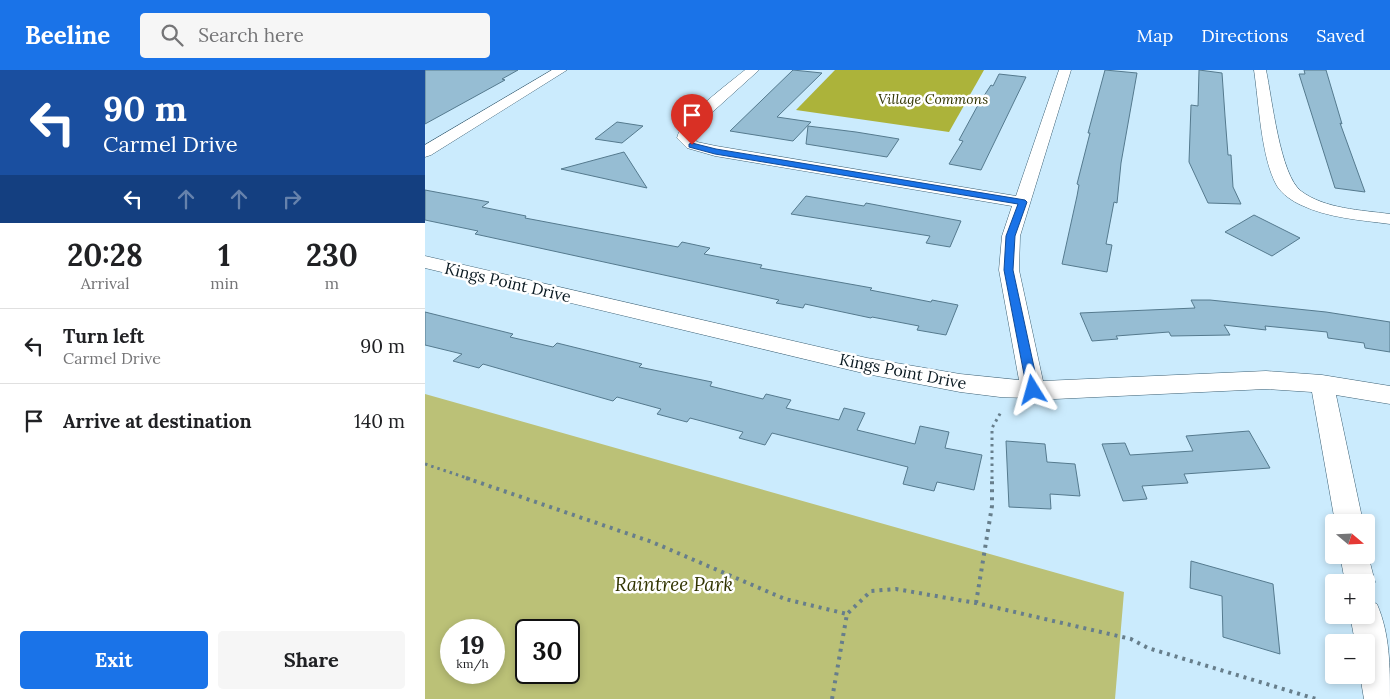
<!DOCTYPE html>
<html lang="en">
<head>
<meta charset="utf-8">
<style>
	:root { --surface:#fff; --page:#f6f6f6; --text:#202124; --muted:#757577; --line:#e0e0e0; --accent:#1a73e8 }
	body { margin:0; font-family:Lora,serif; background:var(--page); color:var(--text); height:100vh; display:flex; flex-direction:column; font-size:19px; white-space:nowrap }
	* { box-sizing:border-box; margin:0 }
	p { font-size:16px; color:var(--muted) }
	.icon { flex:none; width:28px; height:28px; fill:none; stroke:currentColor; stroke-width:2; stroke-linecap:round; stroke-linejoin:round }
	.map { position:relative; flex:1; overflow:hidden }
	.panel { display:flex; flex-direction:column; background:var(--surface); width:425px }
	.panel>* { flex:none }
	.banner { background:#1a4fa0; color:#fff; overflow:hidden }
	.needle { width:32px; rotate:109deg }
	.controls { position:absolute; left:900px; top:444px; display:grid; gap:10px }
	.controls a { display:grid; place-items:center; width:50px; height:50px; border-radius:5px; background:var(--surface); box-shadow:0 2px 8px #0003; font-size:25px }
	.speed { position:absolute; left:15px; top:549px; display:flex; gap:10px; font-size:25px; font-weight:700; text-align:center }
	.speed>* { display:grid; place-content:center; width:65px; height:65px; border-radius:50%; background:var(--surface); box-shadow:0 2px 8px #0003; line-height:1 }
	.speed small { font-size:12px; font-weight:400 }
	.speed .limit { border:2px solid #111; border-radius:8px; background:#fff; color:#111 }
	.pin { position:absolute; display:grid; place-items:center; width:42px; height:42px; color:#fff; margin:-51px -21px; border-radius:50% 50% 50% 0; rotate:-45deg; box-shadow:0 0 5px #0007 }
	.pin .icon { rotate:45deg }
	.me { position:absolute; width:55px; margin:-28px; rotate:352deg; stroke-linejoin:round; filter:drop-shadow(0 0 4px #0008) }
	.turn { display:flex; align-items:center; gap:18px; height:105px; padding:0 20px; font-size:22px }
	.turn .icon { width:65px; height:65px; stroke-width:2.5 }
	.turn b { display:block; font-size:35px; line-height:42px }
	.lanes { display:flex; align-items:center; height:48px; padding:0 20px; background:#0003; justify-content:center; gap:25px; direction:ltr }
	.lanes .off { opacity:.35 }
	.eta { display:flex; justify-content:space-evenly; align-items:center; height:85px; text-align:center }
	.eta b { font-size:30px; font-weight:800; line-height:35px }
	.primary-button { display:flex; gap:10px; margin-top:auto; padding:10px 20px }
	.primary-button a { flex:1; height:58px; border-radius:5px; background:var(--accent); color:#fff; font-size:20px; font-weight:800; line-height:58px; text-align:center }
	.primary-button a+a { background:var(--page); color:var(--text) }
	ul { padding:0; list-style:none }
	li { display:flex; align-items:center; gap:15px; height:75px; padding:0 20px; border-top:1px solid var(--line) }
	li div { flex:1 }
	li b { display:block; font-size:19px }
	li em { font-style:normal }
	header { display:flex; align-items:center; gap:30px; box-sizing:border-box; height:70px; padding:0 25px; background:var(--accent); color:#fff }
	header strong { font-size:24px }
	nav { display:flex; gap:28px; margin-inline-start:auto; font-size:18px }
	.search { width:350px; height:45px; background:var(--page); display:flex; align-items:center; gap:12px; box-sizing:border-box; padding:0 18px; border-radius:5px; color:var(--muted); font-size:19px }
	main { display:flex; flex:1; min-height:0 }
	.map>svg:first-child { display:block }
	.green { fill:#bbc177; fill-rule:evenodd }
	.forest { fill:#acb33a }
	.building { fill:#96bdd3; stroke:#557a8e }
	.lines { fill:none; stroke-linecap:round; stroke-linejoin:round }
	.minor-casing { stroke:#3d6175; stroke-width:1 }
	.path-far1 { stroke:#677e8b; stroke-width:3; stroke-dasharray:2.5 4; stroke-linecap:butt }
	.path { stroke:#677e8b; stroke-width:4; stroke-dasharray:3 5; stroke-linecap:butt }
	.minor { fill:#fff; fill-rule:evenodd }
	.route { fill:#1a73e8; stroke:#114b97 }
	.labels { text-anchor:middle; stroke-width:5; stroke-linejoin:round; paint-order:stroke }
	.far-park-label { font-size:14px; font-style:italic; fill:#313401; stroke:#fff }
	.street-label { font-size:16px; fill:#0b1a22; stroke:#fff }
	.near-park-label { font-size:19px; font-style:italic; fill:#313401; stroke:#fff }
</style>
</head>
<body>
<header>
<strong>Beeline</strong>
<div class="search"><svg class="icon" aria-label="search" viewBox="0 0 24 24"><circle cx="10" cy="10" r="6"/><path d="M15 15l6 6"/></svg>Search here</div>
<nav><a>Map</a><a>Directions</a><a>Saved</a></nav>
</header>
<main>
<section class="panel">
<div class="banner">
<div class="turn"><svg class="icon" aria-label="left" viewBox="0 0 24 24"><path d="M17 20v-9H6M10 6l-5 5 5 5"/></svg><div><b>90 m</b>Carmel Drive</div></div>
<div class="lanes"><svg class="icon" aria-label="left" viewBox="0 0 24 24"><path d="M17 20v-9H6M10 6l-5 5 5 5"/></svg><svg class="icon off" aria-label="ahead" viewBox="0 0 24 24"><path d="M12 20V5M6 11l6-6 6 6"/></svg><svg class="icon off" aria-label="ahead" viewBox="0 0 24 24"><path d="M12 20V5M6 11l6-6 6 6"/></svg><svg class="icon off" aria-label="right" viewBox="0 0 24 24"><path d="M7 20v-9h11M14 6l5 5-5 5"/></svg></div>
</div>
<div class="eta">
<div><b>20:28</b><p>Arrival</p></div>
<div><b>1</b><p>min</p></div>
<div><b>230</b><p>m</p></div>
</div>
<ul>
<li><svg class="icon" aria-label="left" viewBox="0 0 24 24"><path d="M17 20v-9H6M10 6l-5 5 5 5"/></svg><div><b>Turn left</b><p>Carmel Drive</p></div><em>90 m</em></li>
<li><svg class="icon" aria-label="arrive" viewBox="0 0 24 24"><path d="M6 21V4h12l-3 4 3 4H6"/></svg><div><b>Arrive at destination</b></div><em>140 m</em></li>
</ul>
<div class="primary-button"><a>Exit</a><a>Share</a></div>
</section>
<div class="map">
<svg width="965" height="629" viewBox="0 0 965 629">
	<rect width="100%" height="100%" fill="#cbebfd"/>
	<path class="green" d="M0 324 699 522 690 629H0ZM26 560H69V602H26ZM101 560H144V602H101Z"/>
	<path class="forest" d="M410 0H559L524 62 371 40Z"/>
	<path class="building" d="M0 0H93L77 9 80 10 0 54Z
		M368 0 397 3 352 47 386 52 368 71 305 61Z
		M680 0 712 3 696 93 692 133 689 132 681 174 687 175 682 202 637 194 652 126 654 115 652 114 665 63H663Z
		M774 0 797 3 800 46 803 85H806L808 117 816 134 783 133 764 92 766 35 773 36Z
		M879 0H901L917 54 915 53 940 122 910 118 874 4H880Z
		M574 4 601 7 556 100 524 94 538 71 534 70 553 35 566 15 568 16Z
		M192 52 218 56 197 73 170 69Z
		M383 56 431 62 474 69 462 87 381 74Z
		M199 82 222 118 136 99Z
		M0 120 64 132 57 137 101 146 100 148 253 177 257 172 285 178 279 184 337 195 335 198 447 218 445 220 506 232 507 230 533 235 521 265 492 260 494 256 447 247 446 248 380 234 378 238 351 233 354 230 50 164 53 161 0 150Z
		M381 126 439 136 441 133 536 151 525 177 501 173 505 166 366 144Z
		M829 145 875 168 847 186 800 162Z
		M766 230H785L901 242 965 252V282L940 278 939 273 903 268 902 262 840 256 841 260 799 255 805 265 746 266 744 262 691 266 693 269 667 271 655 243 770 238Z
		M0 242 88 264 85 267 128 277 132 273 217 294 214 297 287 312 285 316 338 329 341 324 366 330 361 338 414 350 419 338 440 343 432 360 490 374 495 356 524 362 520 378 557 385 549 420 512 412 509 421 478 414 483 397 347 363 340 375 314 368 318 362 265 348 262 352 232 344 236 339 192 327 188 331 58 294 54 298 28 291 37 284 0 275Z
		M824 361 845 398 759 404 763 413 717 416 722 429 698 431 677 374 700 373 705 385 768 381 761 366Z
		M581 371 620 374 622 392 650 394 655 426 625 424 626 439 584 437Z
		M766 491 848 514 855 584 798 567 797 526 765 518Z"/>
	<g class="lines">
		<g class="minor-casing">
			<path id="minor" d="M127 0H142L6 85 0 87V75Z
				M320 0H334L272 56 268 67 272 72 291 76 591 126 634 0H646L595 166 594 200 618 311 841 301 897 305 965 316V334L911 325 938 452H910L887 322 841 319 630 329 575 327 535 322 442 304 0 198V186L442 288 535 304 594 310 574 200 577 166 587 136 290 86 262 78 252 68C256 48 303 14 320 0Z
				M829 0H841C847 28 855 105 876 121 900 139 936 140 965 144V154C935 150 903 148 876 135 867 131 857 124 852 116 836 88 834 33 829 0Z
				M941 477 950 512 946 522 941 524V512H920L915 485H941Z
				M941 529 952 534C965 564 965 597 965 629H939L935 605H941V572H930L925 545H941Z"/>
		</g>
		<path class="path-far1" d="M0 394 45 409
			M567 409V358L576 342"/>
		<path class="path" d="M41 408 227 472 360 529 422 544
			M551 533 567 436V408
			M407 629 422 544 446 521 471 519 551 533 706 569 723 578 891 629"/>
		<use href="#minor" class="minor"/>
	</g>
	<path class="route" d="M267 73 291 79 600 130 602 132 590 166 588 200 614 320 612 323 608 324 602 320 579 200 581 166 593 134 290 84 264 77V74Z"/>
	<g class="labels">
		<g class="far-park-label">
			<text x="508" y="34">Village Commons</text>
		</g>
		<g class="street-label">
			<text transform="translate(83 212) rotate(13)" y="6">Kings Point Drive</text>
			<text transform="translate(478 301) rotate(11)" y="6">Kings Point Drive</text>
		</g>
		<g class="near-park-label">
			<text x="249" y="521">Raintree Park</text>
		</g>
	</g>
</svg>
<div class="controls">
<a><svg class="needle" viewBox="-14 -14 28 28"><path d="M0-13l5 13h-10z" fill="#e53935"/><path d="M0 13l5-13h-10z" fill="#757577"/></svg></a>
<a>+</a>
<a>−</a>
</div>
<div class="speed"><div>19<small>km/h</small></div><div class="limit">30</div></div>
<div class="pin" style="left:267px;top:75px;background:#d93025"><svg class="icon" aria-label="arrive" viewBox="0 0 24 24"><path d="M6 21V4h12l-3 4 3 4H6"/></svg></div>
<svg class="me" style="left:608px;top:320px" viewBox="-20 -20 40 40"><path d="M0-17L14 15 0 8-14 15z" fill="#1a73e8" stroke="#fff" stroke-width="4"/></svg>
</div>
</main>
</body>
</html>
